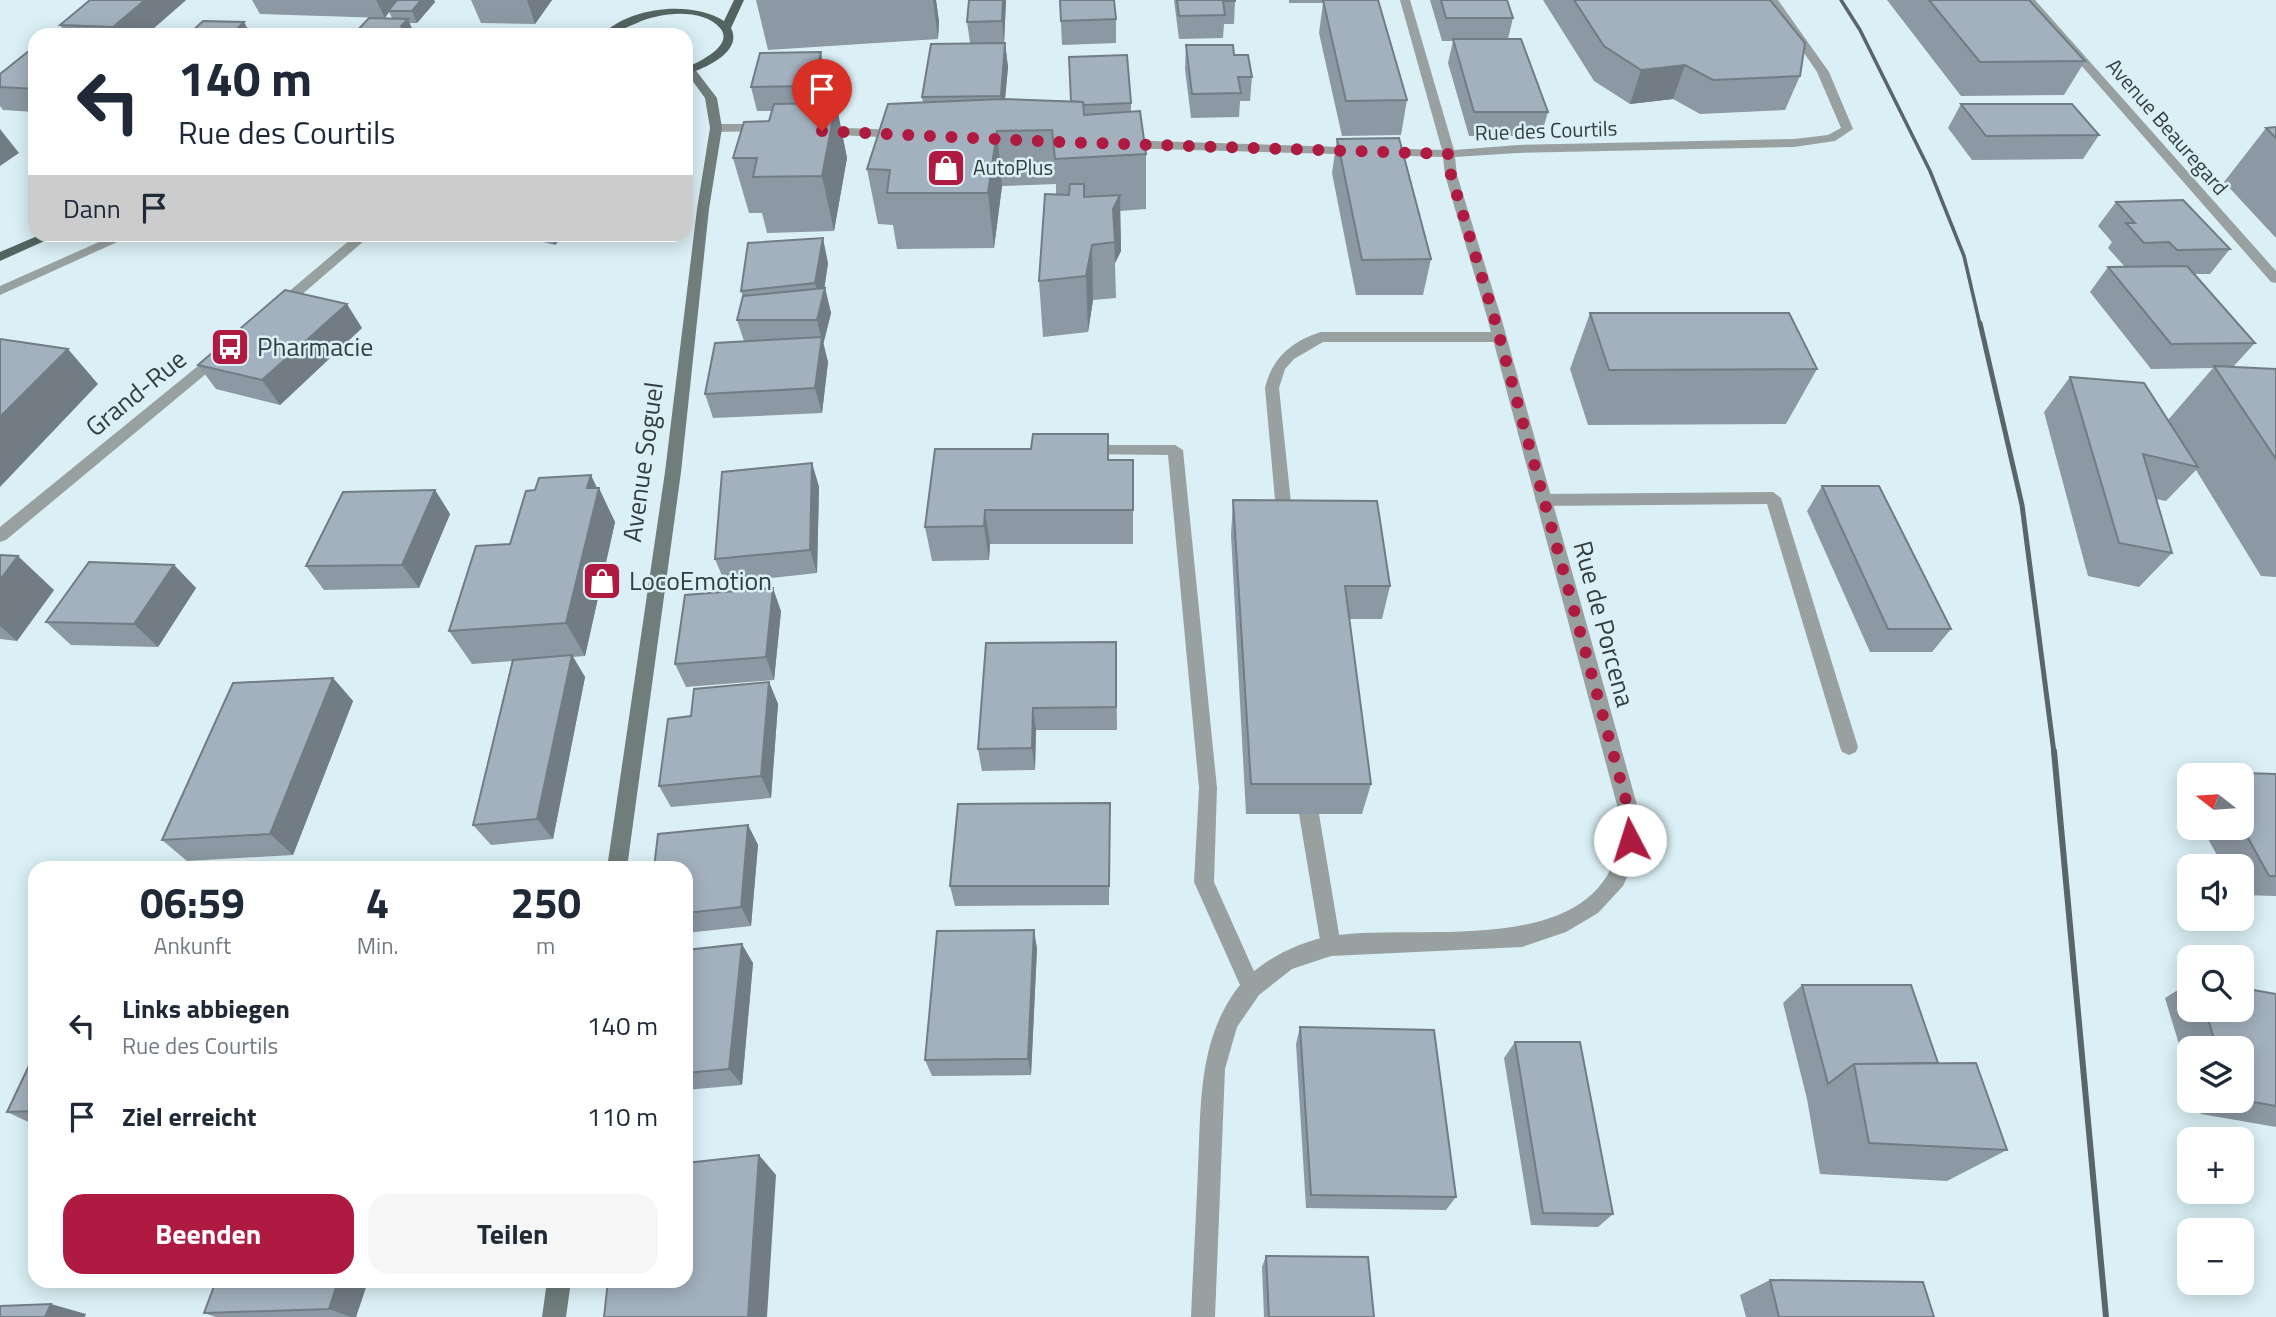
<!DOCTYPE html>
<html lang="de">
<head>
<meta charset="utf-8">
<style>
	:root { --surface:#fff; --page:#f6f6f7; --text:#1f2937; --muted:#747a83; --accent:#ae1a40 }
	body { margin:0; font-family:"Titillium Web",sans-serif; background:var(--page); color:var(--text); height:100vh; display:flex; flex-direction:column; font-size:26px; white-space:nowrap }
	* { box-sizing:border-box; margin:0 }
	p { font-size:23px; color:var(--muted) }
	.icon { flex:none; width:38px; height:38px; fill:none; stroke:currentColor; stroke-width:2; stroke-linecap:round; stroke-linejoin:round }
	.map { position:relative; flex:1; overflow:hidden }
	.side { position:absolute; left:28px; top:861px; width:665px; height:427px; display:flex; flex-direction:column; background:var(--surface); border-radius:21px; box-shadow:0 4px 18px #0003 }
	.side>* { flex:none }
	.banner { position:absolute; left:28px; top:28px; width:665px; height:214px; border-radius:21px; box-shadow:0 4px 18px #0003; background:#fff; color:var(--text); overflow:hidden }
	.needle { width:46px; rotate:287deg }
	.tools { position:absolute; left:2177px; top:763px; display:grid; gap:14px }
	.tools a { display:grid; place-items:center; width:77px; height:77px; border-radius:14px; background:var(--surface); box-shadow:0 4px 18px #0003; font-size:35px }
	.pin { position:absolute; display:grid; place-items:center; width:60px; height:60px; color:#fff; margin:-72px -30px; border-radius:50% 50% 50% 0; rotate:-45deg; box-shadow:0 0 7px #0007 }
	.pin .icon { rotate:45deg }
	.me { position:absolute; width:77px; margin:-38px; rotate:355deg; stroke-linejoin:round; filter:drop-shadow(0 0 5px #0008) }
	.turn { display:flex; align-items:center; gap:24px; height:147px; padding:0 35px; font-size:32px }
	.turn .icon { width:91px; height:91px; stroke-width:2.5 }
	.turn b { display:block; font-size:49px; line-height:60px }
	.then { display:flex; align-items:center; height:66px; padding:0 35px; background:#0003; gap:14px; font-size:26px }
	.eta { display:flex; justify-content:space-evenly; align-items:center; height:119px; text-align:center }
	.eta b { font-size:42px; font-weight:700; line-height:49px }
	.action { display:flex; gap:14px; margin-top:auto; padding:14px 35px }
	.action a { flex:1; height:80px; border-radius:21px; background:var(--accent); color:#fff; font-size:28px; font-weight:700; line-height:80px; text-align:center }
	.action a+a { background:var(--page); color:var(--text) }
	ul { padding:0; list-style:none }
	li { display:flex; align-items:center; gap:21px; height:91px; padding:0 35px }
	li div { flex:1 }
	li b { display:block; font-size:26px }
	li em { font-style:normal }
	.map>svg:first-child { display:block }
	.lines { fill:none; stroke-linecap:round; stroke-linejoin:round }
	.lane { fill:#98a19f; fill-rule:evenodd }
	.street { fill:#98a19f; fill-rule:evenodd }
	.secondary { fill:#707d7b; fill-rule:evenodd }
	.primary { fill:#546461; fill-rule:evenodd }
	.rail-far2 { stroke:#596568; stroke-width:3.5 }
	.rail-far1 { stroke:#596568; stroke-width:5 }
	.rail { stroke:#596568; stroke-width:6 }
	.wall { fill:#8c98a3 }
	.shaded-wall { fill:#727c85 }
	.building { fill:#a3b1be; stroke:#727c85; stroke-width:2 }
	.route { stroke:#ae1a40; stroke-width:12; stroke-dasharray:0 21.6 }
	.labels { text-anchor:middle; stroke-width:5; stroke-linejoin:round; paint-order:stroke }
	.far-street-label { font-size:21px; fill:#343d3f; stroke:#daf0f6 }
	.far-poi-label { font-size:21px; fill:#343d3f; stroke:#daf0f6; text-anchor:start }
	.poi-label { font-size:26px; fill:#343d3f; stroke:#daf0f6; text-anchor:start }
	.street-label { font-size:26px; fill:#343d3f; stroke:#daf0f6 }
</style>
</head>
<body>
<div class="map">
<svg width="2276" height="1317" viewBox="0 0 2276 1317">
	<rect width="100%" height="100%" fill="#daf0f6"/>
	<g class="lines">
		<path class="lane" d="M1321 332H1499L1506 337 1499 342H1323L1294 359 1285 369 1279 388 1293 522 1285 528 1277 522 1265 388C1272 358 1292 341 1321 332Z
			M1087 445H1175L1183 450 1217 788 1214 882 1261 987 1258 994 1251 997 1244 994 1194 882 1199 788 1168 455 1082 454 1079 450 1082 446Z
			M1773 492 1781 498 1858 747 1856 752 1849 755 1842 752 1840 747 1767 504 1543 506 1535 500 1543 494Z
			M1309 806 1316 808 1319 814 1341 946 1338 953 1331 956 1324 953 1321 946 1299 814 1302 808Z"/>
		<path class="street" d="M1400 0H1410L1454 150 1518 145 1794 139 1828 135 1841 128 1817 72 1768 0H1778L1829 72 1853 129 1835 141 1794 147 1518 153 1455 157 1457 175 1501 317 1637 805 1639 843 1634 862 1623 886 1598 913 1566 932 1522 947 1331 956 1292 969 1259 995 1237 1027 1225 1069 1215 1317H1191C1193 1268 1196 1218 1198 1169 1201 1110 1198 1050 1230 999 1250 965 1293 943 1331 936 1415 922 1599 962 1619 842 1621 830 1619 817 1617 805L1487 317 1445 175 1443 157 1121 148 1115 144 1121 140 1442 150Z
			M2024 0H2035L2276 271V283L2271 282Z
			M764 124 770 128 768 131 716 132 710 128 716 124Z
			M820 127 901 130 907 134 901 138 816 134 814 131Z
			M117 234H135L0 295V286Z
			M357 234H372L284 310H274V304Z
			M219 351 224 353V359L6 540 0 542V527L214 353Z"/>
		<path class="secondary" d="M686 68H694L717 98 722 128 709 209 681 472 627 868H607L665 472 697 209 710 128 705 98 686 72Z
			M547 1281H571L566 1317H542Z"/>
		<path class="primary" d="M734 0H744L731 28C743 51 707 67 690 73L686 74V67C698 63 735 45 720 28 701 7 659 13 637 23 623 28 616 35 602 35 629 7 691 0 724 21Z
			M42 234H60L0 261V252Z"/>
		<path class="rail-far2" d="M1841 0 1860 30 1930 171 1964 256 1980 325"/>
		<path class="rail-far1" d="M1980 323 2022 505 2054 753"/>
		<path class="rail" d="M2054 751 2106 1317"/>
	</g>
	<path class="wall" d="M90 0H186L146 35H67L60 25Z
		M252 0H434L435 2 417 23H409L413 31 392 18 389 12 385 18 260 14Z
		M471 0H552L535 24 481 23Z
		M756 0H936L939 22 938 39 768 50Z
		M1006 0 1004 43H1005L1008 67 1005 99 1131 103V112L1146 154V209L1120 211 1121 251 1115 263 1116 298 1093 300 1088 332 1043 337 1039 281 1056 194V184L1002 186 994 248 897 249 893 225 878 224 867 169 923 103 922 97 970 43 967 22Z
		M1060 0 1116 19V43L1062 45Z
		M1174 0H1235L1234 24H1224L1223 38 1179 39Z
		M1289 0H1378L1407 100 1401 135 1342 136 1319 33 1323 3H1289Z
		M1430 0H1507L1513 18 1508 39 1548 112 1541 136H1469L1448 63 1453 41H1442Z
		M1543 0H1770L1800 76 1785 110 1700 114 1673 99 1630 104 1594 81Z
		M1887 0H2029L2085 61 2064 95 1961 96Z
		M1186 45 1234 55 1252 77 1250 101H1240L1239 117 1191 118 1185 69Z
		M35 46V112L3 110 0 106V74Z
		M825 76 819 104 836 103 847 158 834 231 767 233 762 213H749L733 158 769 121 772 111H757L751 87Z
		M1961 104 2099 135 2083 159 1972 160 1948 128Z
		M2276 127V238L2224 182 2266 128Z
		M1337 139 1431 259 1423 295H1356L1332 173Z
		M2116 202 2230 249 2210 274H2195L2255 343 2233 367 2276 369V577L2261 576 2196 470 2166 501 2156 499 2172 553 2139 587 2088 576 2044 412 2070 377 2168 420 2213 368 2151 369 2090 292 2108 267H2125L2108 248 2112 242 2098 226Z
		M490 234H565L555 245 528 238 524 242Z
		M828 263 824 289 825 288 831 313 823 345 828 362 822 413 713 418 705 394 744 341 737 320 743 297 741 291Z
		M1590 313 1817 369 1786 424 1588 425 1570 369Z
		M362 328 280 405 216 389 198 365Z
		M1031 449 1109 460H1133V544H990L989 560 932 561 925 527Z
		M812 463 819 487 817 573 725 583 715 559Z
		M1822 486 1951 629 1932 652H1870L1807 511Z
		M597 488 615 522 585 656 573 657 585 677 553 839 491 845 473 825 512 661 472 664 449 631 510 544Z
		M435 490 450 514 419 588 324 590 306 566Z
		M1233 500 1390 586 1382 619H1349L1371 784 1362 814H1246L1231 535Z
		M0 555 54 590 17 641 0 639Z
		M174 565 196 588 158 647 71 645 46 622Z
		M781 611 774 680 686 687 675 664Z
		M1116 642 1117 730H1036L1035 770 982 771 978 749Z
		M333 678 353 701 293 855 187 861 162 840Z
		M769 682 778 704 771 798 671 807 659 786 691 716Z
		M2210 772 2276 774V896L2242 895V866H2223L2202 828H2242V775H2207Z
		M2189 789V805L2183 794Z
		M1110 803 1109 905 955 906 950 886Z
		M748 825 758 845 751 926 686 933V868Z
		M1037 948 1031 1075 932 1076 925 1060Z
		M686 950 753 963 742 1085 686 1090Z
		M2189 983V1010H2242L2276 994V1127L2201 1114 2197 1101H2242V1048H2189V1077L2165 998Z
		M1802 985 1938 1063 2007 1150 1947 1181 1820 1174 1807 1099 1783 1003Z
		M1300 1027 1456 1197 1446 1210 1306 1208 1296 1044Z
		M1515 1042 1613 1214 1598 1227 1531 1225 1504 1058Z
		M35 1053V1125L7 1112Z
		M1266 1256 1374 1317H1264L1262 1267Z
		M1770 1280 1934 1317H1746L1740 1295Z
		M368 1281 356 1317H216L204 1313Z"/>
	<path class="shaded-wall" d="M145 0H186L146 35H119L113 27Z
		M376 0H400L388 11 389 12 385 18Z
		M421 0H434L435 2 417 23 412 11Z
		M527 0H552L535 24Z
		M933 0H936L939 22 938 39Z
		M1003 0H1006L1004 45 1002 21Z
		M408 19 413 31 410 35H405L401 26Z
		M244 22 251 35H231Z
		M1005 43 1008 67 1003 120 1001 96Z
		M821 52 825 76 818 110 813 86Z
		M1685 65 1673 99 1630 104 1641 70Z
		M836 103 847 158 834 231 822 176Z
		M0 129 19 153 0 166Z
		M997 131 1002 186 994 248 988 193Z
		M1120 195 1121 251 1115 263 1113 209Z
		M520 234H526L528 238 524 242Z
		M551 234H565L555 245Z
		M823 238 828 263 823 298 825 288 831 313 823 345 817 320 821 306 815 283Z
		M1092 245 1093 300 1088 332 1086 276Z
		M347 304 362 328 280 405 262 380Z
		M822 337 828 362 822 413 815 388Z
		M68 349 98 384 0 487V417Z
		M812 463 819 487 817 573 810 550Z
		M591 475 598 490 599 488 615 522 585 656 566 623 587 488Z
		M435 490 450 514 419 588 402 565Z
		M985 510 990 544 989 560 984 526Z
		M18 556 54 590 17 641 0 626V580Z
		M174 565 196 588 158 647 134 624Z
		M773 588 781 611 774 680 766 657Z
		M572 655 585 677 553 839 537 819Z
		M333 678 353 701 293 855 270 834Z
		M769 682 778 704 771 798 761 776Z
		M1033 708 1036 730 1035 770 1032 748Z
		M748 825 758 845 751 926 741 907Z
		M1034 930 1037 948 1031 1075 1028 1059Z
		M742 944 753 963 742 1085 729 1069Z
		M759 1155 776 1175 767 1317H748Z
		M338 1281H368L356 1317H351L329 1309Z
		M51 1304 86 1314 85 1317H45Z"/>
	<path class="building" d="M90 0H145L113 27 60 25Z
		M397 0H421L412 11H388Z
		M969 0H1003L1002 21 967 22Z
		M1060 0H1114L1116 19 1061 21Z
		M1177 0H1235V1H1223L1225 15 1179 16Z
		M1323 0H1378L1407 100 1346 101Z
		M1441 0H1507L1513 18H1446Z
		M1574 0H1770L1805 43 1800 76 1713 80 1685 65 1641 70 1604 46Z
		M1929 0H2029L2085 61 1980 62Z
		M369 18 408 19 401 26 409 35H355L354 34Z
		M203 21 244 22 231 35H188Z
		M1453 39H1521L1548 112H1474Z
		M1005 43 1001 96 922 97 931 44Z
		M1186 45H1233L1234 55H1248L1252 77H1238L1241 93 1192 94Z
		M35 46V89L0 87V74Z
		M821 52 813 86 751 87 760 53Z
		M1127 55 1131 103 1084 105 1083 102 1071 101 1069 57Z
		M1002 99 1083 102 1084 115 1140 111 1146 154 1055 159 1052 130 997 131 988 193H887L890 170 867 169 888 104Z
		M836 103 822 176 753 177 757 158H733L744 122 769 121 774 104Z
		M1961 104H2072L2099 135 1986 136Z
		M2276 127V138L2266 128Z
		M1399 138 1431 259 1362 260 1337 139Z
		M1070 184H1084V197L1120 195 1113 209 1115 242 1092 245 1086 276 1039 281 1045 194 1069 195Z
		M2183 200 2230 249 2177 250 2169 242 2144 243 2126 223H2135L2116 202Z
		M823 238 815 283 741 291 748 243Z
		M2187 266 2255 343 2171 344 2108 267Z
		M825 288 817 320H737L743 296Z
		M285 290 347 304 262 380 198 365Z
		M1590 313H1789L1817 369 1609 370Z
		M822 337 815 388 705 394 715 343Z
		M0 339 68 349 0 417Z
		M2214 366 2276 369V459Z
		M2070 377 2144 383 2198 467 2143 454 2172 553 2119 543Z
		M1033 434H1108V460H1133V510H985L984 526 925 527 935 449H1031Z
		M812 463 810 550 715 559 722 472Z
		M591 475 587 488H599L566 623 449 631 476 546 510 544 526 491 535 490 539 478Z
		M1822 486H1879L1951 629H1888Z
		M435 490 402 565 306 566 343 492Z
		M1233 500 1377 501 1390 586H1345L1371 784H1251Z
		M0 555 18 556 0 580Z
		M89 562 174 565 134 624 46 622Z
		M773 588 766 657 675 664 685 595Z
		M1116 642V707L1033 708 1032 748 978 749 986 643Z
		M572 655 537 819 473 825 513 660Z
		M333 678 270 834 162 840 233 683Z
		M769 682 761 776 659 786 668 719 691 716 694 689Z
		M2210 772 2276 774V876H2269L2242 827V775H2212Z
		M1110 803 1109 886H950L958 804Z
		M748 825 741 907 686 913V868H654L658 834Z
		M514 866 513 868H492Z
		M1034 930 1028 1059 925 1060 937 931Z
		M742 944 729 1069 686 1073V950Z
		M1802 985H1911L1938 1063 1854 1064 1828 1084Z
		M2242 988 2276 994V1106L2242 1100V1048H2217L2205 1010H2242Z
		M1300 1027 1434 1030 1456 1197 1311 1195Z
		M1515 1042H1580L1613 1214 1543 1213Z
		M35 1053V1111L7 1112Z
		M1976 1063 2007 1150 1869 1143 1854 1064Z
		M759 1155 748 1317H604L608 1281H686V1163Z
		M1266 1256 1368 1257 1374 1317H1269Z
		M1770 1280 1923 1282 1934 1317H1779Z
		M216 1281H338L329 1309 204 1313Z
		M51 1304 45 1317H0V1306Z"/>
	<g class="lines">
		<path class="route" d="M822 131 1060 142 1449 154 1451 175 1494 317 1627 804 1630 840"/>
	</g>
	<defs>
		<g id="shop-square" transform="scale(2.0125)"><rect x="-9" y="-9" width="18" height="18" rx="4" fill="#ae1a40" stroke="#daf0f6"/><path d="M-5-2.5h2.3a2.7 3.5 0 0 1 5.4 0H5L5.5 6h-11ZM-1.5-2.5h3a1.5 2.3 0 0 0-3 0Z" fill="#fff"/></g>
		<g id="bus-square" transform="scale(2.0125)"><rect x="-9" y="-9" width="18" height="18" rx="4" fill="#ae1a40" stroke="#daf0f6"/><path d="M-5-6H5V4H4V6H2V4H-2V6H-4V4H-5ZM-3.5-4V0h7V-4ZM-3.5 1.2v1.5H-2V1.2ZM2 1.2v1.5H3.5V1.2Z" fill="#fff"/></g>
	</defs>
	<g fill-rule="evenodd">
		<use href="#shop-square" x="946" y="168"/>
		<use href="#bus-square" x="230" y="347"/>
		<use href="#shop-square" x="602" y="581"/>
	</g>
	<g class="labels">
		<g class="far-street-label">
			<text transform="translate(2167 127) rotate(49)" y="7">Avenue Beauregard</text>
			<text transform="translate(1546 131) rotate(-2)" y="7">Rue des Courtils</text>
		</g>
		<g class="far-poi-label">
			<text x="973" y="175">AutoPlus</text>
		</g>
		<g class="poi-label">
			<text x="257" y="356">Pharmacie</text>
			<text x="629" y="590">LocoEmotion</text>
		</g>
		<g class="street-label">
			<text transform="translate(136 393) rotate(-39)" y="9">Grand-Rue</text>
			<text transform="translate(643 462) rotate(-82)" y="9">Avenue Soguel</text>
			<text transform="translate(1604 624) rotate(75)" y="9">Rue de Porcena</text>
		</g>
	</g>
</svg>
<div class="tools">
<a><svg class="needle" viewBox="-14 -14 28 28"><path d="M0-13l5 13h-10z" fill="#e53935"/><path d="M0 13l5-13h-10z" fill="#747a83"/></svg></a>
<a><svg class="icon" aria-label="sound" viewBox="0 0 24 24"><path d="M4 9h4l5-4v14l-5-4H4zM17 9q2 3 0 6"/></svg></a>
<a><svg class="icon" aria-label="search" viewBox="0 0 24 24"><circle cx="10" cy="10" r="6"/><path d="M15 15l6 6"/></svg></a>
<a><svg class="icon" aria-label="layers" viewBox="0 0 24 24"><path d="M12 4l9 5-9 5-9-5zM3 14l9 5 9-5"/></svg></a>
<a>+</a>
<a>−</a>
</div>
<div class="pin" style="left:822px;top:131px;background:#d93025"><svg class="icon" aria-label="arrive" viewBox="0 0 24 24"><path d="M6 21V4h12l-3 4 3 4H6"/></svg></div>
<svg class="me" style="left:1630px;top:840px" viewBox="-20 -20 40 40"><circle r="19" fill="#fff"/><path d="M0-13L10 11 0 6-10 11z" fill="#ae1a40"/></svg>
<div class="banner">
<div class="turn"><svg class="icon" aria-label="left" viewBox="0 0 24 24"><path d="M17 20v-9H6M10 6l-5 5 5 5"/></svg><div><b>140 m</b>Rue des Courtils</div></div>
<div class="then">Dann<svg class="icon" aria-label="arrive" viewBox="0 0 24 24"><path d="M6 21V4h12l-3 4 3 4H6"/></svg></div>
</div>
<section class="side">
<div class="eta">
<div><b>06:59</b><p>Ankunft</p></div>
<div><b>4</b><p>Min.</p></div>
<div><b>250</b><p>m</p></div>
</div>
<ul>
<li><svg class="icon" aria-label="left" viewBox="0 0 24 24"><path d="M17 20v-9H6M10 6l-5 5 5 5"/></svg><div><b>Links abbiegen</b><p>Rue des Courtils</p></div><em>140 m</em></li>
<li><svg class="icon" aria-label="arrive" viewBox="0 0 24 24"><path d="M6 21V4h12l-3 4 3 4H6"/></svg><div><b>Ziel erreicht</b></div><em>110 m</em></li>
</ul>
<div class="action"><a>Beenden</a><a>Teilen</a></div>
</section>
</div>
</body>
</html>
